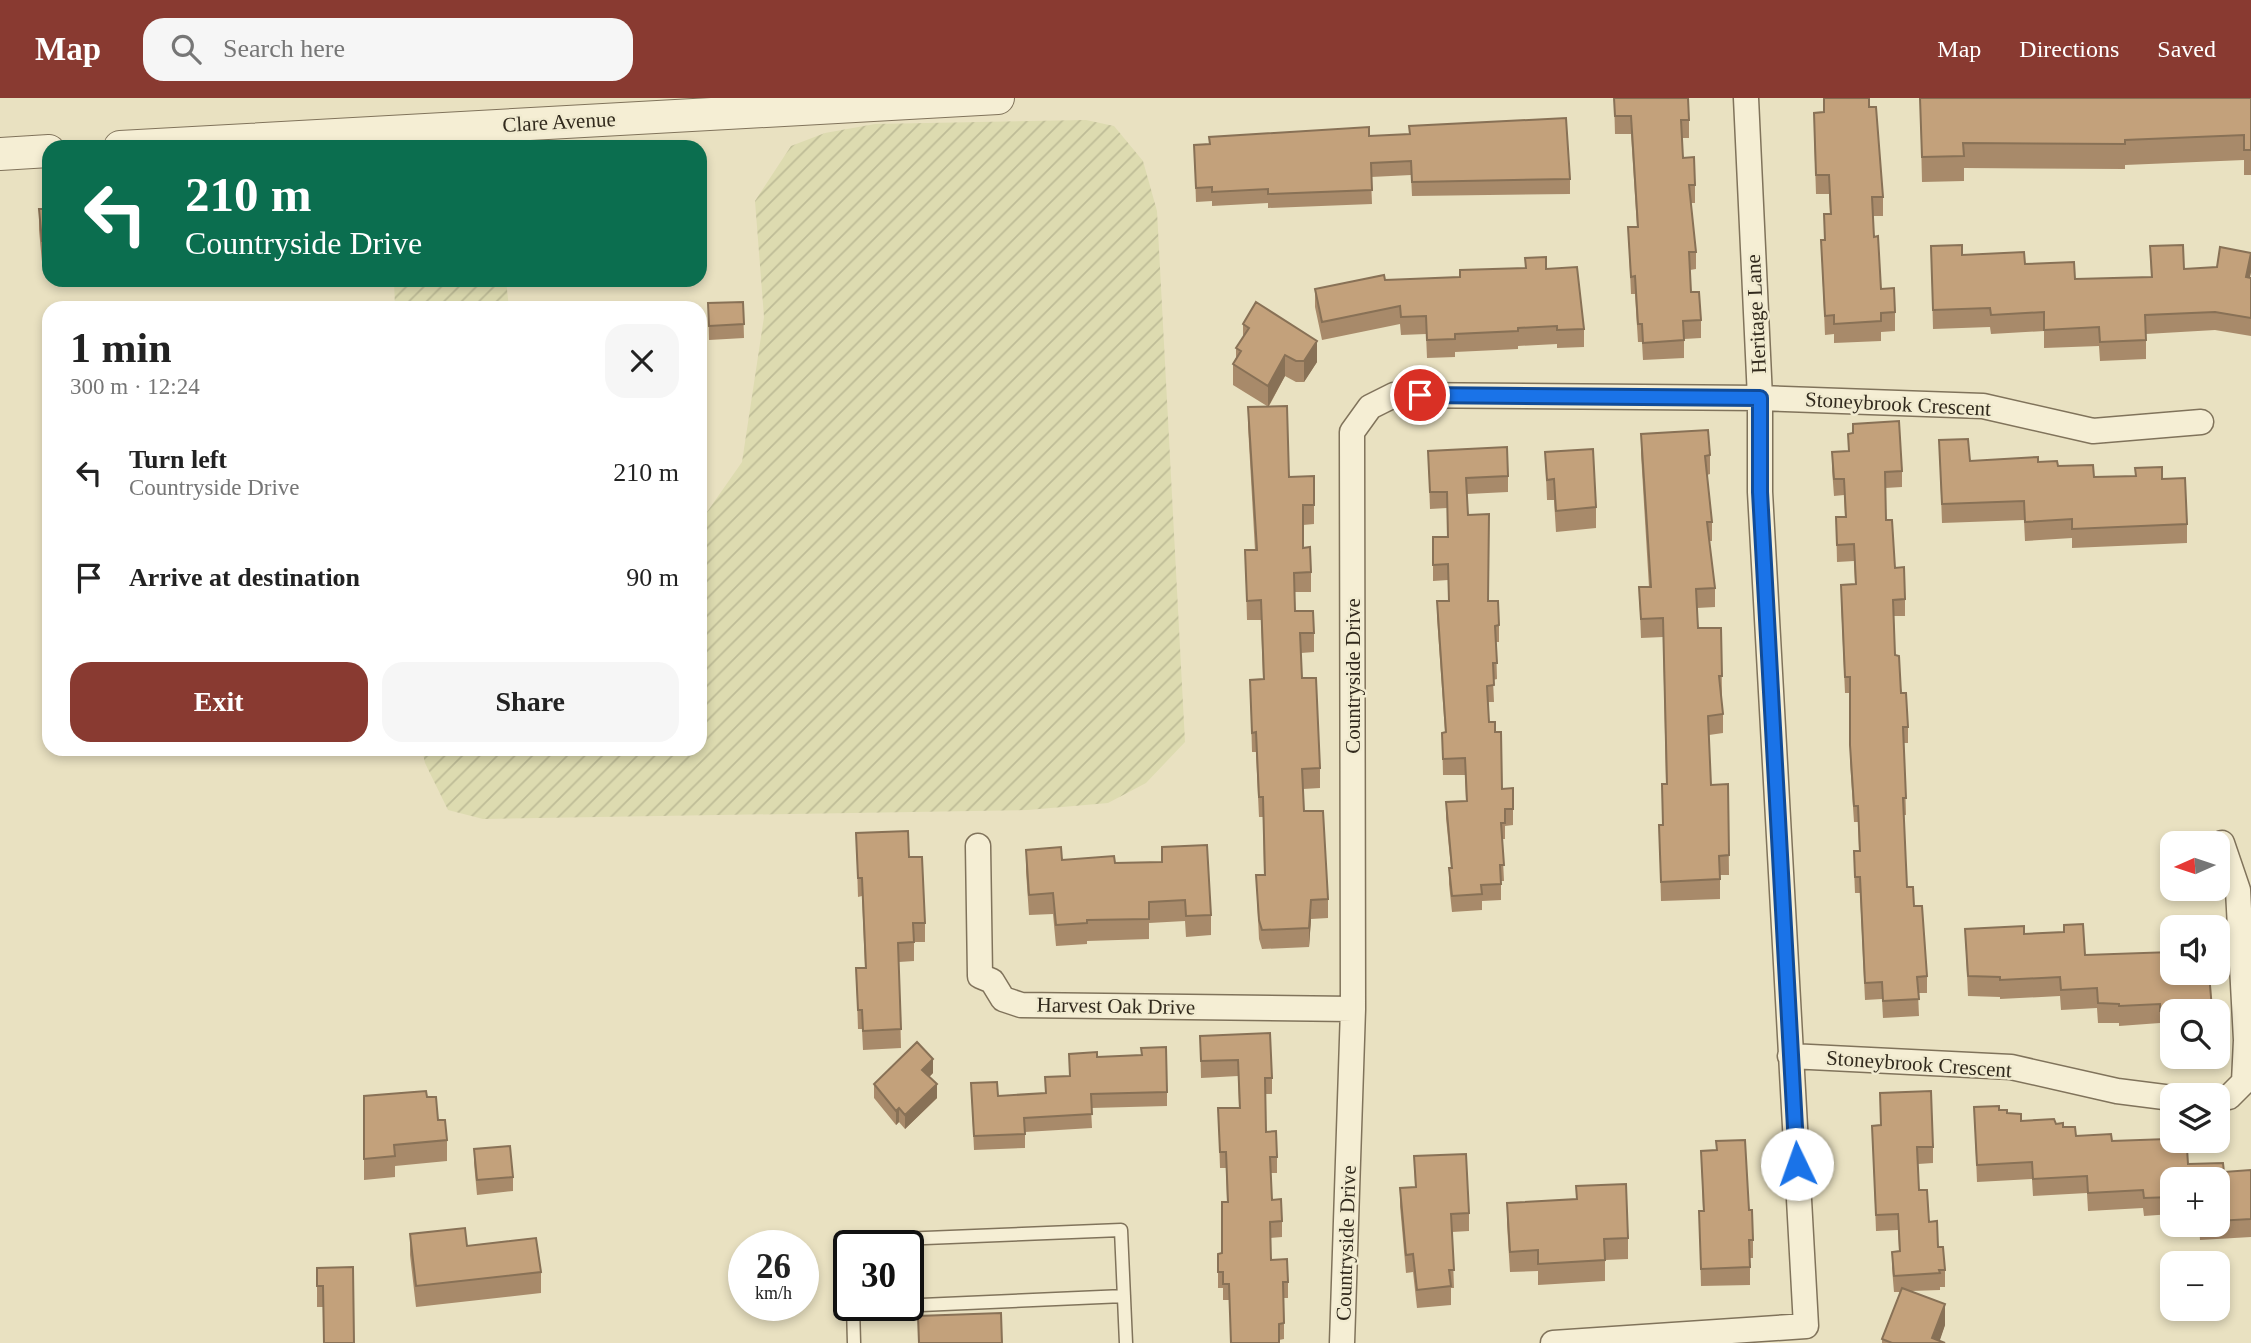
<!DOCTYPE html>
<html lang="en">
<head>
<meta charset="utf-8">
<style>
	:root { --surface:#fff; --page:#f6f6f6; --text:#222; --muted:#767676; --accent:#893a31 }
	body { margin:0; font-family:"Times New Roman",serif; background:var(--page); color:var(--text); height:100vh; display:flex; flex-direction:column; font-size:26px; white-space:nowrap }
	* { box-sizing:border-box; margin:0 }
	p { font-size:23px; color:var(--muted) }
	.icon { flex:none; width:38px; height:38px; fill:none; stroke:currentColor; stroke-width:2; stroke-linecap:round; stroke-linejoin:round }
	.map { position:relative; flex:1; overflow:hidden }
	.side { position:absolute; left:42px; top:203px; width:665px; height:455px; display:flex; flex-direction:column; background:var(--surface); border-radius:21px; box-shadow:0 4px 10px #0003 }
	.side>* { flex:none }
	.guide { position:absolute; left:42px; top:42px; width:665px; height:147px; border-radius:21px; box-shadow:0 4px 10px #0003; background:#0b6e4f; color:#fff; overflow:hidden }
	.needle { width:46px; rotate:267deg }
	.tools { position:absolute; left:2160px; top:733px; display:grid; gap:14px }
	.tools a { display:grid; place-items:center; width:70px; height:70px; border-radius:14px; background:var(--surface); box-shadow:0 4px 10px #0003; font-size:35px }
	.speed { position:absolute; left:728px; top:1132px; display:flex; gap:14px; font-size:35px; font-weight:700; text-align:center }
	.speed>* { display:grid; place-content:center; width:91px; height:91px; border-radius:50%; background:var(--surface); box-shadow:0 4px 10px #0003; line-height:1 }
	.speed small { font-size:18px; font-weight:400 }
	.speed .limit { border:4px solid #111; border-radius:10px; background:#fff; color:#111 }
	.pin { position:absolute; display:grid; place-items:center; width:60px; height:60px; color:#fff; margin:-30px; border:4px solid #fff; border-radius:50%; box-shadow:0 2px 7px #0007 }
	.me { position:absolute; width:77px; margin:-38px; rotate:357deg; stroke-linejoin:round; filter:drop-shadow(0 0 5px #0008) }
	.turn { display:flex; align-items:center; gap:24px; height:147px; padding:0 28px; font-size:32px }
	.turn .icon { width:91px; height:91px; stroke-width:2.5 }
	.turn b { display:block; font-size:49px; line-height:60px }
	.round { display:grid; place-items:center; flex:none; width:74px; height:74px; border-radius:21px; background:var(--page) }
	.head { display:flex; align-items:center; justify-content:space-between; height:119px; padding:0 28px }
	h1 { font-size:42px; font-weight:700; line-height:52px }
	.cta { display:flex; gap:14px; margin-top:auto; padding:14px 28px }
	.cta a { flex:1; height:80px; border-radius:21px; background:var(--accent); color:#fff; font-size:28px; font-weight:700; line-height:80px; text-align:center }
	.cta a+a { background:var(--page); color:var(--text) }
	ul { padding:0; list-style:none }
	li { display:flex; align-items:center; gap:21px; height:105px; padding:0 28px }
	li div { flex:1 }
	li b { display:block; font-size:26px }
	li em { font-style:normal }
	header { display:flex; align-items:center; gap:42px; box-sizing:border-box; height:98px; padding:0 35px; background:var(--accent); color:#fff }
	header strong { font-size:33px }
	nav { display:flex; gap:38px; margin-inline-start:auto; font-size:24px }
	.search { width:490px; height:63px; background:var(--page); display:flex; align-items:center; gap:18px; box-sizing:border-box; padding:0 24px; border-radius:21px; color:var(--muted); font-size:26px }
	.map>svg:first-child { display:block }
	.farmland { fill:url(#farmland-furrows) }
	.lines { fill:none; stroke-linecap:round; stroke-linejoin:round }
	.service-casing { stroke:#80735b; stroke-width:15 }
	.minor-casing { stroke:#80735b; stroke-width:27 }
	.tertiary-casing { stroke:#80735b; stroke-width:34 }
	.service { stroke:#f5eed4; stroke-width:12 }
	.minor { stroke:#f5eed4; stroke-width:24 }
	.tertiary { stroke:#f5eed4; stroke-width:32 }
	.wall { fill:#a88a6a }
	.shaded-wall { fill:#887156 }
	.building { fill:#c3a17b; stroke:#887156; stroke-width:2 }
	.route-casing { stroke:#114b97; stroke-width:18 }
	.route { stroke:#1a73e8; stroke-width:12 }
	.labels { text-anchor:middle; stroke-width:5; stroke-linejoin:round; paint-order:stroke }
	.street-label { font-size:21px; fill:#322a1d; stroke:#f1ebd0 }
</style>
</head>
<body>
<header>
<strong>Map</strong>
<div class="search"><svg class="icon" aria-label="search" viewBox="0 0 24 24"><circle cx="10" cy="10" r="6"/><path d="M15 15l6 6"/></svg>Search here</div>
<nav><a>Map</a><a>Directions</a><a>Saved</a></nav>
</header>
<div class="map">
<svg width="2251" height="1245" viewBox="0 0 2251 1245">
	<defs>
		<pattern id="farmland-furrows" width="10" height="10" patternUnits="userSpaceOnUse" patternTransform="scale(1.75)"><rect width="10" height="10" fill="#dddbb0"/><path d="M-1 1l2-2M0 10L10 0M9 11l2-2" fill="none" stroke="#bebc97"/></pattern>
	</defs>
	<rect width="100%" height="100%" fill="#e9e1c1"/>
	<path class="farmland" d="M1086 22 1114 28 1143 63 1157 113 1185 644 1146 685 1108 705 1028 712 483 721 448 712 425 665 422 651H700V424L742 364 764 219 755 103 791 48 825 35 875 26Z
		M394 182H506L509 210H395Z"/>
	<g class="lines">
		<g class="service-casing">
			<path id="service" d="M851 1148V1143L1121 1132 1126 1245
				M853 1208 854 1245
				M853 1210 1124 1198"/>
		</g>
		<g class="minor-casing">
			<path id="minor" d="M978 748 980 878 992 883 1003 901 1021 907 1353 911
				M1790 958 2011 969 2117 993 2172 1000
				M2217 1001 2229 999 2244 984 2246 942 2238 792 2222 745
				M1342 1245 1353 911 1352 334 1370 309 1394 297 1760 300 1983 308 2093 333 2201 324
				M1553 1245 1806 1228 1760 394V300L1746 0"/>
		</g>
		<g class="tertiary-casing">
			<path id="tertiary" d="M120 49 998 0
				M0 56 49 53"/>
		</g>
		<use href="#service" class="service"/>
		<use href="#minor" class="minor"/>
		<use href="#tertiary" class="tertiary"/>
	</g>
	<path class="wall" d="M1614 0 1689 22V40H1682L1683 60 1695 87V105H1691L1696 154V171L1690 172 1691 194 1701 222V240L1684 241V260L1643 262 1642 244H1638L1635 196H1631L1628 129H1637L1631 36H1615Z
		M1823 0H1869L1883 99V118H1873L1874 139 1881 191 1895 214V233L1881 234V243L1834 245V236L1825 237 1821 142H1824V116H1830L1829 96H1816L1814 34V15H1823Z
		M1920 0H2251V77H2244V62L2125 67V71L1964 70V83L1922 84Z
		M1369 38 1570 81V96L1412 98 1411 77 1371 79 1372 106 1268 110V105L1212 108V103L1196 104 1194 47Z
		M39 111H49V164H42L39 132Z
		M1931 148 1962 157 2025 166 2075 181 2151 179 2150 148 2184 171 2251 174 2250 179 2251 180V238L2215 232 2146 236V261L2100 263 2099 248 2044 250V233L1991 236 1990 229 1933 231Z
		M1546 171 1584 231V249L1557 250V246L1518 248V251L1455 254V259L1427 260 1426 236 1401 237 1400 226 1322 242 1315 209V191L1460 179Z
		M743 204 744 240 709 242 708 205Z
		M1243 226 1317 264 1304 284H1296L1285 278 1269 308 1289 379 1314 378V426L1303 427V450L1311 474V494H1295V513L1314 535V554L1301 555 1302 580 1320 670V690L1303 691 1304 713 1328 801V820L1311 821 1309 849 1262 851 1259 841 1256 777H1264L1263 719H1259L1256 654H1252L1250 582 1263 581 1261 522H1247L1245 452H1255L1248 328V309L1267 308 1233 287V266L1236 260V250L1243 240Z
		M1641 336 1710 357V376L1707 377 1712 424V443H1709L1715 490V509L1697 510 1698 530H1721L1722 597H1721L1723 616V635L1709 637 1711 687 1728 686 1729 777H1720V801L1661 803 1659 727H1663L1662 686H1666L1663 539 1641 540 1639 489H1649L1641 356Z
		M1848 336 1902 373V389L1885 390 1886 422 1895 470 1905 501V518H1894L1895 557 1908 629V645H1904L1906 717H1904L1907 789 1914 808 1927 878V895H1918L1919 918 1883 920 1882 901 1865 902 1860 795H1855L1854 770V753H1859L1858 724H1854L1850 663V595H1845L1841 503V487L1855 486 1854 463 1837 464 1836 419H1845L1844 397 1834 398 1832 371V354L1848 353Z
		M1939 342 1970 363 2038 364 2058 368 2094 379 2162 381 2187 426V445L2072 450V440L2025 443 2024 422 1942 425Z
		M1428 353 1508 378V394L1467 396 1468 417 1488 503 1499 527V544H1496L1497 581 1493 582 1494 604H1487L1489 624 1502 691 1513 690V727L1505 728V741H1502L1504 783H1501V802L1482 803V812L1452 814 1449 786V770H1451L1446 720V704L1466 703 1465 677H1443L1442 635 1445 634 1437 519V503H1449L1448 482 1433 483V439H1448L1447 410 1430 411Z
		M1545 354 1596 409V430L1556 434 1554 402H1547Z
		M856 735 909 759 925 825V844H914V863L899 864 901 950 863 952 862 931H858L856 870H865L862 798 858 799Z
		M1162 749 1211 817V837L1186 839 1185 823 1149 825V841L1087 843V846L1056 848 1053 816 1029 817 1026 773V752L1062 762 1115 765 1162 764Z
		M1965 831 2024 836 2085 857 2209 875 2212 914H2172V932H2160V925L2119 928V925H2098L2097 910 2061 912 2060 898 2000 901V899L1968 898Z
		M1200 938 1272 980V996H1265L1266 1034 1277 1059V1075H1271L1272 1102 1282 1123V1139L1270 1140 1271 1162 1288 1184V1200H1284V1241L1279 1242 1229 1202H1223V1190H1218V1172L1222 1155 1227 1104 1226 1070H1220L1218 1010H1239L1238 978 1201 980Z
		M1097 959 1167 994V1008L1091 1010 1092 1030 1025 1034V1050L974 1052 971 985 998 998 1045 995V979L1069 978Z
		M933 975 929 979 937 1000 905 1031 899 1024 896 1027 874 1000V986Z
		M364 998 427 999 447 1042V1063L395 1068V1079L364 1082Z
		M1974 1009 1999 1012 2021 1023 2056 1026 2076 1038 2112 1043 2167 1046 2173 1050 2188 1066 2224 1074 2251 1072V1139L2200 1142 2199 1127H2217V1082H2172V1116L2144 1118 2143 1110 2088 1113 2087 1095 2033 1098 2032 1081 1977 1084Z
		M1872 1028 1933 1049V1065L1918 1066 1919 1092 1945 1172V1189H1940V1192L1911 1193 1945 1227 1939 1243 1945 1245H1882V1241L1900 1194H1894L1892 1170V1154L1899 1153 1898 1132 1876 1133Z
		M474 1051 513 1079V1093L477 1097 474 1065Z
		M1701 1053 1749 1112 1753 1142V1160H1750V1187L1701 1188 1699 1113H1703Z
		M1414 1058 1469 1115V1133L1452 1134 1454 1190H1451V1207L1417 1210 1413 1174 1406 1175 1400 1108V1090L1415 1089Z
		M1576 1088 1628 1140V1161L1605 1162V1183L1538 1187V1173L1510 1174 1507 1126V1105L1576 1101Z
		M410 1136 467 1148 541 1174V1195L416 1209 410 1157Z
		M317 1170 354 1245H324L323 1209H317Z"/>
	<path class="shaded-wall" d="M2251 155V174L2246 198V179Z
		M1317 243V264L1304 284V263Z
		M1285 257V278L1268 309V288Z
		M1311 802V821L1309 849V830Z
		M933 961V975L922 986V972Z
		M937 986V1000L905 1031V1017Z
		M899 1010V1024L896 1027V1013Z
		M1945 1206V1227L1939 1245 1932 1240Z"/>
	<path class="building" d="M1614 0H1688L1689 22H1681L1683 60 1694 59 1695 87H1689L1696 154H1689L1691 194H1699L1701 222 1683 223 1684 242 1643 245 1642 226H1638L1635 178 1631 179 1628 129H1638L1631 18H1615Z
		M1824 0H1869V9H1876L1883 99H1872L1874 139 1878 138 1881 191 1894 190 1895 214 1881 215V223L1834 226V217L1825 218 1821 142H1825L1824 116H1831L1829 77H1816L1814 15 1824 14Z
		M1920 0H2251V52H2244V37L2125 42V46L1963 45 1964 58 1922 59Z
		M1566 20 1570 81 1412 84 1411 63 1371 65 1372 92 1268 96V91L1212 94V89L1196 90 1194 47 1210 46 1209 39 1369 29V38L1410 36 1409 28Z
		M39 111H49V143H42Z
		M1962 147V157L2024 154 2025 166 2074 164 2075 181 2152 179 2150 148 2183 147 2184 171 2217 169 2220 149 2251 155 2246 179 2251 180V220L2215 214 2145 217 2146 242 2100 244 2099 229 2044 232V214L1991 217 1990 210 1933 212 1931 148Z
		M1546 159V171L1577 169 1584 231 1557 232V228L1518 230V233L1455 236V241L1427 242 1426 218 1401 219 1400 208 1322 224 1315 191 1384 177 1385 182 1460 179V172L1526 170 1525 160Z
		M743 204 744 226 709 228 708 205Z
		M1256 204 1317 243 1304 263H1296L1285 257 1268 288 1233 266 1241 253 1236 250 1249 230 1243 226Z
		M1287 308 1289 379 1314 378V407H1303V450L1310 449 1311 474 1294 475 1295 513H1313L1314 535H1300L1302 580H1316L1320 670 1302 671 1304 713H1323L1328 801 1311 802 1309 830 1262 832 1259 822 1256 777H1265L1263 699H1259L1256 634 1252 635 1250 582 1264 581 1261 502 1247 503 1245 452H1257L1248 309Z
		M1899 323 1902 373 1885 374 1886 422H1892L1895 470 1904 469 1905 501 1893 502 1895 557 1899 558 1901 595H1906L1908 629H1903L1906 700H1903L1907 789H1913L1914 808H1922L1927 878 1917 879 1919 901 1883 903 1882 884 1865 885 1860 779H1855L1854 753H1860L1858 708H1854L1850 647V579H1845L1841 487 1856 486 1854 446 1837 447 1836 419H1846L1844 381H1834L1832 354 1849 353 1848 336 1853 335V326Z
		M1708 332 1710 357 1705 358 1712 424H1707L1715 490 1696 491 1698 530H1721L1722 578H1719L1723 616 1708 618 1711 687 1728 686 1729 757 1719 758 1720 781 1661 784 1659 727H1663L1662 686H1667L1663 520 1641 521 1639 489H1651L1641 336Z
		M1968 341 1970 363 2038 359V364L2057 363 2058 368 2093 367 2094 379 2136 378 2135 370 2162 369V381L2185 380 2187 426 2072 431V421L2025 424 2024 403 1942 406 1939 342Z
		M1507 349 1508 378 1466 380 1468 417 1489 416 1488 503H1498L1499 527 1495 528 1497 565H1493L1494 587 1487 588 1489 624H1495V634H1501L1502 691 1513 690V711H1505V725H1501L1504 767H1500L1501 786 1481 787 1482 796 1452 798 1449 770H1452L1446 704 1467 703 1465 660 1443 661 1442 635 1446 634 1437 503H1449L1448 466 1433 467V439H1448L1447 394H1430L1428 353Z
		M1593 351 1596 409 1556 413 1554 381 1547 382 1545 354Z
		M908 733 909 759H922L925 825H913L914 844 898 845 901 931 863 933 862 912H858L856 870H866L862 780H858L856 735Z
		M1207 747 1211 817 1186 818 1185 802 1149 804V821L1087 822V825L1056 827 1053 795 1029 797 1026 752 1061 749 1062 762 1114 758 1115 765 1162 764V749Z
		M2083 826 2085 857 2172 854V875H2209L2212 911 2160 913V906L2119 908V906L2098 905 2097 890 2061 892 2060 879 2000 882V879L1968 878 1965 831 2024 828V836L2064 834V827Z
		M1270 935 1272 980H1265L1266 1034 1276 1033 1277 1059H1270L1272 1102 1281 1101 1282 1123 1270 1124 1271 1162 1287 1161 1288 1184H1283L1284 1225 1279 1226V1245H1231L1229 1186H1223V1174H1218V1156L1222 1155V1104H1228L1226 1054H1220L1218 1010H1240L1238 962 1201 963 1200 938Z
		M917 944 933 961 922 972 937 986 905 1017 899 1010 896 1013 874 986Z
		M1166 949 1167 994 1091 996 1092 1016 1024 1020 1025 1036 974 1038 971 985 997 984 998 998 1046 995 1045 979 1070 978 1069 956 1097 954V959L1142 957 1141 950Z
		M426 993 427 999H436L438 1022H445L447 1042 394 1047 395 1058 364 1061V998Z
		M1931 993 1933 1049H1917L1919 1092H1927L1929 1124 1937 1123 1938 1149H1943L1945 1172H1939L1940 1175 1894 1178 1892 1154 1900 1153 1898 1116 1876 1117 1872 1028 1881 1027 1880 995Z
		M1999 1008V1012H2007V1015L2021 1016V1023L2054 1021 2056 1026 2063 1025V1029H2075L2076 1038 2111 1036 2112 1043 2167 1041 2166 1046 2173 1045V1050H2187L2188 1066 2223 1065 2224 1074 2251 1072V1121L2217 1123V1082H2172V1099L2144 1100 2143 1092 2088 1095 2087 1078 2033 1081 2032 1064 1977 1067 1974 1009Z
		M1745 1042 1749 1112H1752L1753 1142H1749L1750 1169 1701 1171 1699 1113H1704L1701 1053 1717 1052 1716 1043Z
		M510 1048 513 1079 477 1082 474 1051Z
		M1466 1056 1469 1115 1451 1116 1454 1172H1449L1451 1188 1417 1192 1413 1156 1406 1157 1400 1090 1416 1089 1414 1058Z
		M1626 1086 1628 1140 1604 1141 1605 1162 1538 1166V1152L1510 1154 1507 1105 1577 1101 1576 1088Z
		M465 1130 467 1148 536 1140 541 1174 416 1188 410 1136Z
		M353 1169 354 1245H324L323 1188H317V1170Z
		M1902 1190 1945 1206 1932 1240 1945 1245H1892L1882 1241Z
		M1001 1215 1002 1245H919L918 1218Z"/>
	<g class="lines">
		<g class="route-casing">
			<path id="route" d="M1420 297 1760 300V394L1797 1066"/>
		</g>
		<use href="#route" class="route"/>
	</g>
	<g class="labels">
		<g class="street-label">
			<text transform="translate(559 24) rotate(-3)" y="7">Clare Avenue</text>
			<text transform="translate(1756 216) rotate(-93)" y="7">Heritage Lane</text>
			<text transform="translate(1898 306) rotate(3)" y="7">Stoneybrook Crescent</text>
			<text transform="translate(1353 578) rotate(-90)" y="7">Countryside Drive</text>
			<text transform="translate(1116 908) rotate(1)" y="7">Harvest Oak Drive</text>
			<text transform="translate(1919 966) rotate(4)" y="7">Stoneybrook Crescent</text>
			<text transform="translate(1346 1145) rotate(-88)" y="7">Countryside Drive</text>
		</g>
	</g>
</svg>
<div class="tools">
<a><svg class="needle" viewBox="-14 -14 28 28"><path d="M0-13l5 13h-10z" fill="#e53935"/><path d="M0 13l5-13h-10z" fill="#767676"/></svg></a>
<a><svg class="icon" aria-label="sound" viewBox="0 0 24 24"><path d="M4 9h4l5-4v14l-5-4H4zM17 9q2 3 0 6"/></svg></a>
<a><svg class="icon" aria-label="search" viewBox="0 0 24 24"><circle cx="10" cy="10" r="6"/><path d="M15 15l6 6"/></svg></a>
<a><svg class="icon" aria-label="layers" viewBox="0 0 24 24"><path d="M12 4l9 5-9 5-9-5zM3 14l9 5 9-5"/></svg></a>
<a>+</a>
<a>−</a>
</div>
<div class="speed"><div>26<small>km/h</small></div><div class="limit">30</div></div>
<div class="pin" style="left:1420px;top:297px;background:#d93025"><svg class="icon" aria-label="arrive" viewBox="0 0 24 24"><path d="M6 21V4h12l-3 4 3 4H6"/></svg></div>
<svg class="me" style="left:1797px;top:1066px" viewBox="-20 -20 40 40"><circle r="19" fill="#fff"/><path d="M0-13L10 11 0 6-10 11z" fill="#1a73e8"/></svg>
<div class="guide">
<div class="turn"><svg class="icon" aria-label="left" viewBox="0 0 24 24"><path d="M17 20v-9H6M10 6l-5 5 5 5"/></svg><div><b>210 m</b>Countryside Drive</div></div>
</div>
<section class="side">
<div class="head"><div><h1>1 min</h1><p>300 m · 12:24</p></div><a class="round"><svg class="icon" aria-label="close" viewBox="0 0 24 24"><path d="M6 6l12 12M18 6L6 18"/></svg></a></div>
<ul>
<li><svg class="icon" aria-label="left" viewBox="0 0 24 24"><path d="M17 20v-9H6M10 6l-5 5 5 5"/></svg><div><b>Turn left</b><p>Countryside Drive</p></div><em>210 m</em></li>
<li><svg class="icon" aria-label="arrive" viewBox="0 0 24 24"><path d="M6 21V4h12l-3 4 3 4H6"/></svg><div><b>Arrive at destination</b></div><em>90 m</em></li>
</ul>
<div class="cta"><a>Exit</a><a>Share</a></div>
</section>
</div>
</body>
</html>
